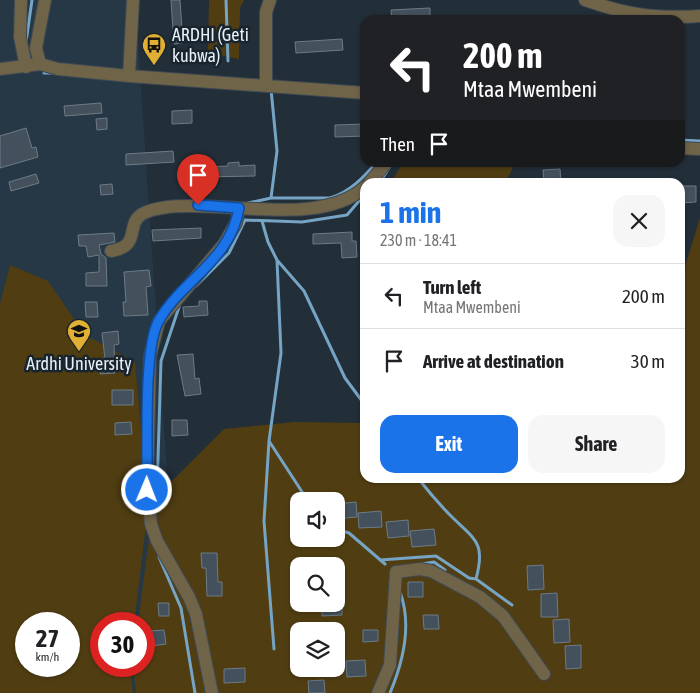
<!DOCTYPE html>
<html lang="en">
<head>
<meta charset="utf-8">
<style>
	:root { --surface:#fff; --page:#f6f6f6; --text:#202124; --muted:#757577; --line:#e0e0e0; --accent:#1a73e8 }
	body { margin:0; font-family:"Asap Condensed",sans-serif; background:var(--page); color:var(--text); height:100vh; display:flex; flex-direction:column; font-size:19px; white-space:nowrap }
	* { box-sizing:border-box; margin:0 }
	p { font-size:16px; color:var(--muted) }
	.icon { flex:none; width:28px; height:28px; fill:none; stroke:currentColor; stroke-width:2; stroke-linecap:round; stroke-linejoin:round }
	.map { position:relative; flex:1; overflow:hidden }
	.details { position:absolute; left:360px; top:178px; width:325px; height:305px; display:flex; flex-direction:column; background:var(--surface); border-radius:15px; box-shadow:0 1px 4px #0004 }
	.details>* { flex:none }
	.top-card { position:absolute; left:360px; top:15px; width:325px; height:152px; border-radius:15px; box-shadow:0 1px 4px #0004; background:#202124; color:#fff; overflow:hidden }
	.tools { position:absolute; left:290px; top:492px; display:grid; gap:10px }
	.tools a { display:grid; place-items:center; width:55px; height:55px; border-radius:10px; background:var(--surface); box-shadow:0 1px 4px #0004; font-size:25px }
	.speed { position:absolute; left:15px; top:612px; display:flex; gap:10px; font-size:25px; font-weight:700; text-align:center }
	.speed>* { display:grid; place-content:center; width:65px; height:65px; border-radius:50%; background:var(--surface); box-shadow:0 1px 4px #0004; line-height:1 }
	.speed small { font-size:12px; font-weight:400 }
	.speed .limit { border:8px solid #d22; background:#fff; color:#111 }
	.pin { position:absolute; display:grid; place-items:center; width:42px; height:42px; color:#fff; margin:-51px -21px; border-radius:50% 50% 50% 0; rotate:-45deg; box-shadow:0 0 5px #0007 }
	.pin .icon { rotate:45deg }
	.me { position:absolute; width:55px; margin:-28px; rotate:1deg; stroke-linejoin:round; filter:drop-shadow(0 0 4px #0008) }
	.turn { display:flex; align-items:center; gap:18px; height:105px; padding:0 20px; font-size:22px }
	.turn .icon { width:65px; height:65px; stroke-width:2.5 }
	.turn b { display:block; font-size:35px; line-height:42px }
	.then { display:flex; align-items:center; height:48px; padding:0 20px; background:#0003; gap:10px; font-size:19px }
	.round { display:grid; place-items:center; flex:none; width:52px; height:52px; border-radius:15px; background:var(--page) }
	.overview { display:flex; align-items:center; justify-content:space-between; height:85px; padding:0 20px }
	h1 { font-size:30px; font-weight:700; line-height:38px; color:var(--accent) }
	.cta { display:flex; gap:10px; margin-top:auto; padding:10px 20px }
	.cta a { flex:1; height:58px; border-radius:15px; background:var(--accent); color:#fff; font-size:20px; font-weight:700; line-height:58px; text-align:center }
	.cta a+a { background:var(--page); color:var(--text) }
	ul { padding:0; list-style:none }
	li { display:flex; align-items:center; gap:15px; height:65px; padding:0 20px; border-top:1px solid var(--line) }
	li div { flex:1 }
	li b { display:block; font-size:19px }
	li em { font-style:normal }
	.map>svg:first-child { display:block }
	.built { fill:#263846; fill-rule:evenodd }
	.green { fill:#503d12; fill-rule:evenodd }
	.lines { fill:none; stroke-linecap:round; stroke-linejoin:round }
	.stream { stroke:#75a4c5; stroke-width:3 }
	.building { fill:#44515c; stroke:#6d7b87 }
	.minor-casing { stroke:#3e4953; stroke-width:14 }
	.minor { stroke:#6f6348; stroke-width:12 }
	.route-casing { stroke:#114b97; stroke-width:12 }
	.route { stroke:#1a73e8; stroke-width:9 }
	.labels { text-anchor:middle; stroke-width:5; stroke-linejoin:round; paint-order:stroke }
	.poi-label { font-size:18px; fill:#e8f0f7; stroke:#18242e; text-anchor:start }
</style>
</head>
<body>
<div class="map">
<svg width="700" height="693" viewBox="0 0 700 693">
	<rect width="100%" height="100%" fill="#222e38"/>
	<path class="built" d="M0 0H135L182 693H0ZM26 624H69V666H26ZM101 624H144V666H101Z"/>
	<path class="green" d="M209 0H244L240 8 239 59 208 53Z
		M403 163V162L515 163 506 182H391Z
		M700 218V693H136L133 666H144V624H138L154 499 224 429 294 422 365 423V478H680V282ZM299 501H336V539H299ZM299 566H336V604H299ZM299 631H336V669H299Z
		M10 265 48 281 85 335 135 362 148 509 134 624H101V666H130L133 693H0V304ZM26 624H69V666H26Z"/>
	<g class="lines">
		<path class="stream" d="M226 0 228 61
			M26 42 32 0
			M44 73H53
			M680 140 700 141
			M380 182 389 168
			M271 198 277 151 271 89
			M248 203 271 198H330C349 193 364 177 377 162
			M262 221 268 242 277 260 281 353 269 441 264 521 274 649
			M277 260 304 291 345 378 365 405
			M196 286 229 253 245 220 302 222 347 215 359 201
			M269 441 308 501
			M418 478C428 491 440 505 451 516 475 540 486 542 476 579
			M157 491 161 361 180 304
			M336 529 349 533 385 564
			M159 557 181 608 195 693
			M380 560 436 556 469 578 476 579 512 605
			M422 564 434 562 445 570
			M390 693C403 662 412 624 400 592"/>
	</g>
	<path class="building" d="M171 0H180L183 43 174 44Z
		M430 8V18L392 20 391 10Z
		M342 39 343 50 296 53 295 42Z
		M101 103 102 113 65 116 64 106Z
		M192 110V123L172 124V111Z
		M107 118V129L97 130 96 119Z
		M365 124V136L335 137V125Z
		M26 128 32 148 36 147 38 157 0 168V136Z
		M173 151 174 162 126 165V154Z
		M239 162V166L255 165V176L205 177 204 167 228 166V163Z
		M560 169 561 182H544L543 170Z
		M36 174 39 183 11 191 9 182Z
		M112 184 113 194 101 195 100 185Z
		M680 186H696V202L680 203Z
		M201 228V238L153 241 152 230Z
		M352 232V241H356L357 257 342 258 341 243 313 244V234Z
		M114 233 115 242 99 245 101 254 106 258 107 286H86V273L99 272V255L88 257 86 246H79L78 235Z
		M149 270 151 286 146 287 148 315 124 316 123 302H126L124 272Z
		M199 301H207L208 315 184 317 183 307 199 306Z
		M85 302H97L98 317H86Z
		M118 331 119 344 114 345 115 373 100 374 99 359H105L102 333Z
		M193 354 195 379 199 378 201 394 185 396 177 355Z
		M112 390H133V405H112Z
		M172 420H187L188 435 172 436Z
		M131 422 132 434 115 435V423Z
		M356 502 357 517 336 519V504Z
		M381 511 382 527 359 528 358 513Z
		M408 520 409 536 388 538 386 522Z
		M434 529 436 545 412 547 410 531Z
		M201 553H217L218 582H222V596H207L206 568H202Z
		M543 565 544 589 528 590 527 566Z
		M408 582H423V597H408Z
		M557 593 558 617H541V594Z
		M158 603H169V616H159Z
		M322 604H342V615L322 616Z
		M423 615H438L439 629H424Z
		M569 619 570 642 554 643 553 620Z
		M164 630 166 644 151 646 150 631Z
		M363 630H378V641L363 642Z
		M581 645V668L566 669 565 646Z
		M365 660 366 676 347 677 346 661Z
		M245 668V682L224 683V669Z
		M324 680 325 693H309L308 681Z"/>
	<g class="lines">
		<g class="minor-casing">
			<path id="minor" d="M21 0 20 37 26 67
				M585 0C628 15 655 19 700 16
				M40 64 36 48 45 0
				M0 69 40 64 58 69 129 76 365 93
				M129 76 133 0
				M266 85V12L270 0
				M680 148 700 149
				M370 182 387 162
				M111 251C142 246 125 225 142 214 149 210 160 208 168 207 225 200 320 228 365 187
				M212 693 196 614 189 597 157 541 151 524 147 490 150 356 159 321 224 244 236 223 239 208
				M378 693 390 665 396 572 420 569 431 571 480 597 503 616 544 674"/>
		</g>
		<use href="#minor" class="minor"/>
	</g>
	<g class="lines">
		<g class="route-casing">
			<path id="route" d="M147 490C148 453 143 351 158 322 181 280 230 262 239 208L198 205"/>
		</g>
		<use href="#route" class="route"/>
	</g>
	<defs>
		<g id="bus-pin" transform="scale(1.25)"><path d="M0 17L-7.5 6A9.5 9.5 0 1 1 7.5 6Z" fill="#e1af34" stroke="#18242e"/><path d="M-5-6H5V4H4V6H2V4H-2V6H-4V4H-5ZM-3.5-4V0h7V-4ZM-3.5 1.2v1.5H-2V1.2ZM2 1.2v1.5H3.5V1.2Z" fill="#111"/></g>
		<g id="university-pin" transform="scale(1.25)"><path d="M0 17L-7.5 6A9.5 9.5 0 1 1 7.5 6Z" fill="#e1af34" stroke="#18242e"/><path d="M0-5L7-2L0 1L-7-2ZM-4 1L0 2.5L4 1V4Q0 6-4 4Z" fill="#111"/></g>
	</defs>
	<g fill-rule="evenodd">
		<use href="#bus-pin" x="154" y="45"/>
		<use href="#university-pin" x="79" y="331"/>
	</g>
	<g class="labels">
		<g class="poi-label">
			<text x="172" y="41">ARDHI (Geti<tspan x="172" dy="21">kubwa)</tspan></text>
			<text x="79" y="370" text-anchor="middle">Ardhi University</text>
		</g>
	</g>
</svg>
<div class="tools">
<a><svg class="icon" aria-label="sound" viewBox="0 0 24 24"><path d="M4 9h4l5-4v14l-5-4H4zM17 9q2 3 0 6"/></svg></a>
<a><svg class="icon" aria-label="search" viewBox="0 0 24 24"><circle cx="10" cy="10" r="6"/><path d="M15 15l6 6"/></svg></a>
<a><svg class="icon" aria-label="layers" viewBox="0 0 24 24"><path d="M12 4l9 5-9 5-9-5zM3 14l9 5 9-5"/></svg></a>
</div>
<div class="speed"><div>27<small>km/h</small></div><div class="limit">30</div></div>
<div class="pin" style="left:198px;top:205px;background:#d93025"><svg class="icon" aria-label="arrive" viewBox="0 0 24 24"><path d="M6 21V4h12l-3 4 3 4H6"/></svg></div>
<svg class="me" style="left:147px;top:490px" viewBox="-20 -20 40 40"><circle r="17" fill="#1a73e8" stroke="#fff" stroke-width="3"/><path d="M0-11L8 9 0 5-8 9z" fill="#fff"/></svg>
<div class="top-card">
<div class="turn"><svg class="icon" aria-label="left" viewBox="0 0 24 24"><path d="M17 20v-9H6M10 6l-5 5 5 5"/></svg><div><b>200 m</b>Mtaa Mwembeni</div></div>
<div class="then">Then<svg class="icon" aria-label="arrive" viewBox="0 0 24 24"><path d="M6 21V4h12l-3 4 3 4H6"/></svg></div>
</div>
<section class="details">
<div class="overview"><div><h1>1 min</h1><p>230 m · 18:41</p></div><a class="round"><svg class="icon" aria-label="close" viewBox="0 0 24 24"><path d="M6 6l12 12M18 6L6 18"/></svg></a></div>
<ul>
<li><svg class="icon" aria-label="left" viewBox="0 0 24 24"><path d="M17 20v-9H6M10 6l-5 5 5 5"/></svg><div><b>Turn left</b><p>Mtaa Mwembeni</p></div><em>200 m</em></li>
<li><svg class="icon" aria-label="arrive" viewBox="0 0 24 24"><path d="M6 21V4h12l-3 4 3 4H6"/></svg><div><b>Arrive at destination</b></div><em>30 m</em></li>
</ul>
<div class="cta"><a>Exit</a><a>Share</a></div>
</section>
</div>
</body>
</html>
